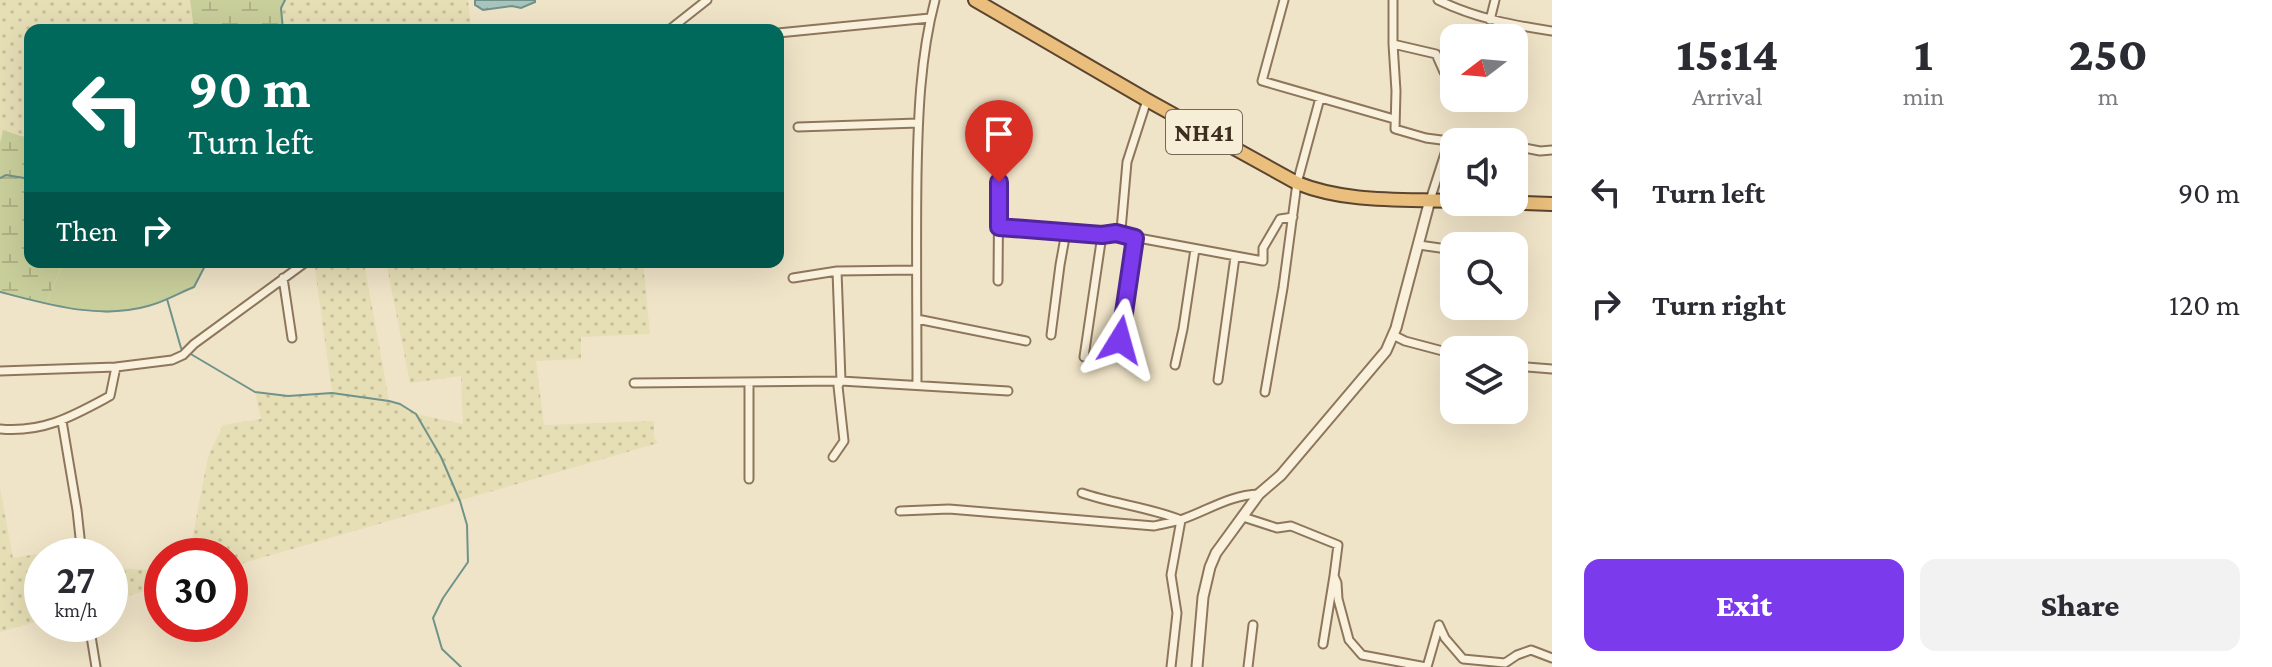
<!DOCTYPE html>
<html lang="en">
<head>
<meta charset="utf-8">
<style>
	:root { --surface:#fff; --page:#f2f2f3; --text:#2b2b33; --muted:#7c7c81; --accent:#7c3aed }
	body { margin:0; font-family:"Crimson Pro",serif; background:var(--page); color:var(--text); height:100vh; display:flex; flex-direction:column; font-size:30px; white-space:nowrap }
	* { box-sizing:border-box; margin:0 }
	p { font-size:26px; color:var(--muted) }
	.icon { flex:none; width:44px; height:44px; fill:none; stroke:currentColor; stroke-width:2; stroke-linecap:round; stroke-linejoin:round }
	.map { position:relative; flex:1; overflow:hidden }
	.side { display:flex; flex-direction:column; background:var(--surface); width:720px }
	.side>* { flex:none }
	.top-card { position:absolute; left:24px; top:24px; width:760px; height:244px; border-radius:16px; box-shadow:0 8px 32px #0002; background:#00695c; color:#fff; overflow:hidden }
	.needle { width:52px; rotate:254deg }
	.tools { position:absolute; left:1440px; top:24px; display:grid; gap:16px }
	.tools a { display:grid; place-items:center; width:88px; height:88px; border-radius:16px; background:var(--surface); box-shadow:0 8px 32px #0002; font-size:40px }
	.speed { position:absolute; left:24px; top:538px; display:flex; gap:16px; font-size:40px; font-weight:700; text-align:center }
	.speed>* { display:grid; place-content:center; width:104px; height:104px; border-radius:50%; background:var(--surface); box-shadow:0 8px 32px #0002; line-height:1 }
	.speed small { font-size:20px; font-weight:400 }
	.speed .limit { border:12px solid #d22; background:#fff; color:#111 }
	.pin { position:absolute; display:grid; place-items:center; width:68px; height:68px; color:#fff; margin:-82px -34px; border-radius:50% 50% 50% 0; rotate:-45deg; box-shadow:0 0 8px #0007 }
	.pin .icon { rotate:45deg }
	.me { position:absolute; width:88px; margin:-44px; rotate:8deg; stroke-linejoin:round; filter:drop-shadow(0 0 6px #0008) }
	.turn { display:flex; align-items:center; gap:28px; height:168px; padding:0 32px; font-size:36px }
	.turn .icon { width:104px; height:104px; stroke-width:2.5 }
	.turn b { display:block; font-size:56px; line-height:68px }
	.then { display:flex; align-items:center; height:76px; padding:0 32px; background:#0003; gap:16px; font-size:30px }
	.eta { display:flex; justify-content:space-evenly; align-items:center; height:136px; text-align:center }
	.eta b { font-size:48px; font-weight:800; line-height:56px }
	.button { display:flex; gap:16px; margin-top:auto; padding:16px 32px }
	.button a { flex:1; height:92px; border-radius:16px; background:var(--accent); color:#fff; font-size:32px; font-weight:800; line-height:92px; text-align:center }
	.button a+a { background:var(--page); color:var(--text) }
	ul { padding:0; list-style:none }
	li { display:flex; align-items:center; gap:24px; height:112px; padding:0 32px }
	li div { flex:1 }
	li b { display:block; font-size:30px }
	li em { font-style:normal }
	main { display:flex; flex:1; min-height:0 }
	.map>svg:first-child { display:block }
	.farmland { fill:url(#farmland-dots) }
	.grass { fill:#c9cf9b }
	.wetland { fill:url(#wetland-marsh) }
	.water { fill:url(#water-ripples); stroke:#6f938a; stroke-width:2 }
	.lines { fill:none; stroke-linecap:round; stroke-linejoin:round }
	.stream { stroke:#6f938a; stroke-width:2 }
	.minor-casing { stroke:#8d765c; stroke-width:11 }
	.tertiary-casing { stroke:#8d765c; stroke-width:13 }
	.trunk-casing { stroke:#5b4430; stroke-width:16 }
	.minor { stroke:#faf1dc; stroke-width:7 }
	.tertiary { stroke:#faf1dc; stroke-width:9 }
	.trunk { stroke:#eabe7c; stroke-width:12 }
	.route-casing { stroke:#51269a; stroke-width:20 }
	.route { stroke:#7c3aed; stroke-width:14 }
	.labels { text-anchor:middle; stroke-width:6; stroke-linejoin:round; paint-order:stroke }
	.shield { fill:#f7eed8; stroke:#756857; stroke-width:2 }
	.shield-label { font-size:26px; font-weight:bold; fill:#3d2e20 }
</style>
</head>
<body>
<main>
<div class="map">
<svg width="1552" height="667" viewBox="0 0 1552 667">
	<defs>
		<pattern id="farmland-dots" width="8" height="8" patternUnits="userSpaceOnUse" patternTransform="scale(2)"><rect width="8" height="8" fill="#e6deb5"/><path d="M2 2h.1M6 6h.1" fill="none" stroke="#c6bf9b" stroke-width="1.8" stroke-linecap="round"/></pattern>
		<pattern id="wetland-marsh" width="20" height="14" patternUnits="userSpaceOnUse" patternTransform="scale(2)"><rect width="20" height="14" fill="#c9cf9b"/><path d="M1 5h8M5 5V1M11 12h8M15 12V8" fill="none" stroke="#aeb285"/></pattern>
		<pattern id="water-ripples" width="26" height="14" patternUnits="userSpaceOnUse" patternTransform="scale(2)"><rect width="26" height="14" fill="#a9c4bc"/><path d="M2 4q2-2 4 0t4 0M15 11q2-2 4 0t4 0" fill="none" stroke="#8ba098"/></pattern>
	</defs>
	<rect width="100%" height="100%" fill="#f0e4c8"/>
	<path class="farmland" d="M0 0H190L194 30H30V139L3 130 0 143Z
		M285 0H468L471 30H284L281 8Z
		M314 262H364L389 401 400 404 416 414 463 424 461 376 410 383 386 262H643L650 334 581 337V359L536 361 544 425 654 421V438L658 443 230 567V556H189L208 457 223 425 261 419 255 392 288 396 332 392Z
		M0 488 13 558 56 551V556H42V620L0 632Z
		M117 568 162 571V586L124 597Z"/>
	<path class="grass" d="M61 262H207L194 287 148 306 108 313 46 304 61 268Z"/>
	<path class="wetland" d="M190 0H285L281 8 284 30H194Z
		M3 130 30 139V262H61V268L46 304 0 292V143Z"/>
	<path class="water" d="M475 0H535V2L521 8 512 6 483 10 475 5Z"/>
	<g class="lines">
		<path class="stream" d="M283 30 281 8 285 0
			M0 178 6 175 30 179
			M0 292C47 304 99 320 148 306 164 302 179 293 194 287L207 262
			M167 299 181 348 184 350
			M189 353 255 392 288 396 332 393 389 401 400 404 416 414 441 457 460 501 467 525 468 562 443 598 433 618 442 649 461 667"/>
		<g class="minor-casing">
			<path id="minor" d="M1284 0 1262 81 1394 119
				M1393 0V44L1396 91 1395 129 1426 138 1449 141
				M1438 0C1475 18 1512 25 1552 31
				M1490 20 1495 0
				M669 30 707 0
				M778 33 930 18
				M1393 44 1436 54 1444 72 1454 81
				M1147 100 1127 162 1121 230 1122 235 1263 261V248L1280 219 1293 217
				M798 127 918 123
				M1491 142H1497
				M1514 146 1540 151 1552 150
				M1430 200 1449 141 1454 142
				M999 227 1122 235
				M1419 245 1454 250
				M283 278 292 338
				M793 278 837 271 916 270
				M998 281 999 159
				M917 319 1026 341
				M1051 335 1060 265 1066 232
				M1393 335 1405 341 1454 354
				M1120 340 1135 238
				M1084 357 1102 235
				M1175 365 1183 329 1195 249
				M1514 366 1552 369
				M0 371 116 367
				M1218 380 1235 257
				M749 382V479
				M634 383 841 381 1008 391
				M917 385C917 315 916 246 917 176 918 118 920 57 935 0
				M1265 392 1283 288 1297 183 1320 98
				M62 421 77 510 82 556
				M0 429C44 433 73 416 110 396L116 367 172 360 183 355 194 344 306 262
				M833 457 844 441 838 386 841 381 837 271
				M1082 493C1114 504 1149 507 1181 520L1171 575 1177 613 1171 667
				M900 511 949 509 1154 526C1162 524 1171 523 1180 520 1207 511 1229 495 1259 494
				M1243 517 1277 528 1291 526 1338 545 1334 576 1337 583 1338 599 1349 640 1362 655 1426 667
				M89 624 96 667
				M1439 625 1445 638 1463 659 1505 663 1517 655 1531 650 1552 658
				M1323 644 1334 576
				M1248 667 1253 625
				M1427 667 1439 625"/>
		</g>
		<g class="tertiary-casing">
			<path id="tertiary" d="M1197 667 1203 597 1210 567 1216 553 1259 494 1281 475 1386 351 1396 328 1430 200"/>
		</g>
		<g class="trunk-casing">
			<path id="trunk" d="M975 0 1147 100 1297 183C1346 203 1402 199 1454 201
				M1494 202 1552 204"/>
		</g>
		<use href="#minor" class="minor"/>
		<use href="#tertiary" class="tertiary"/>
		<use href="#trunk" class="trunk"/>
	</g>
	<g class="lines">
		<g class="route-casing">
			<path id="route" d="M999 182V227L1102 235 1116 233 1135 238 1120 340"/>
		</g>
		<use href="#route" class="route"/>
	</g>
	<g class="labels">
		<rect class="shield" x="1166" y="110" width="76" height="44" rx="6"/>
		<g class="shield-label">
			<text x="1204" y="141">NH41</text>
		</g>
	</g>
</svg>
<div class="tools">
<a><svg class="needle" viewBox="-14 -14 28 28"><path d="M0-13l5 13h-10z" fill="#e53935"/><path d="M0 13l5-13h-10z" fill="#7c7c81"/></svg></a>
<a><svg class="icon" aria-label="sound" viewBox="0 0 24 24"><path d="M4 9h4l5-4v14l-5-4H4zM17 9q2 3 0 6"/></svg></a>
<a><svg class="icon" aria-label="search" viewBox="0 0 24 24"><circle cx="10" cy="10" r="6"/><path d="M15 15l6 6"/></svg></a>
<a><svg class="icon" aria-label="layers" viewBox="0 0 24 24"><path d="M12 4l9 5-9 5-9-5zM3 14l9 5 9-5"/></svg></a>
</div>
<div class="speed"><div>27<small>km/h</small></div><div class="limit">30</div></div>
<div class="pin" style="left:999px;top:182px;background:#d93025"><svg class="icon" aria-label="arrive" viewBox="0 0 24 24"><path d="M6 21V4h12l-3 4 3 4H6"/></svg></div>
<svg class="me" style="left:1120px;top:340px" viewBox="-20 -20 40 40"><path d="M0-17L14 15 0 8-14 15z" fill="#7c3aed" stroke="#fff" stroke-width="4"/></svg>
<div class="top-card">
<div class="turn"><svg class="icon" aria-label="left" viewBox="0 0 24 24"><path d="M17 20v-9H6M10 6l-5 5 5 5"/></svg><div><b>90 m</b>Turn left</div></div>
<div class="then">Then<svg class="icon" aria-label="right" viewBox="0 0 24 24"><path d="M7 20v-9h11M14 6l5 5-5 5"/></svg></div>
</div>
</div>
<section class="side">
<div class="eta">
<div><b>15:14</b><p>Arrival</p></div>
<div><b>1</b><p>min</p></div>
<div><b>250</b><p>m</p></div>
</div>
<ul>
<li><svg class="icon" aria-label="left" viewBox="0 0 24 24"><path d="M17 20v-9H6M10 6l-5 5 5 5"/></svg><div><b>Turn left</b></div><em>90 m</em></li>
<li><svg class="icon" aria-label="right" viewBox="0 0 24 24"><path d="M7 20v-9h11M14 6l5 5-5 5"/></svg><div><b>Turn right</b></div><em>120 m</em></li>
</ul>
<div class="button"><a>Exit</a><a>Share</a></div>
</section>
</main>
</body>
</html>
